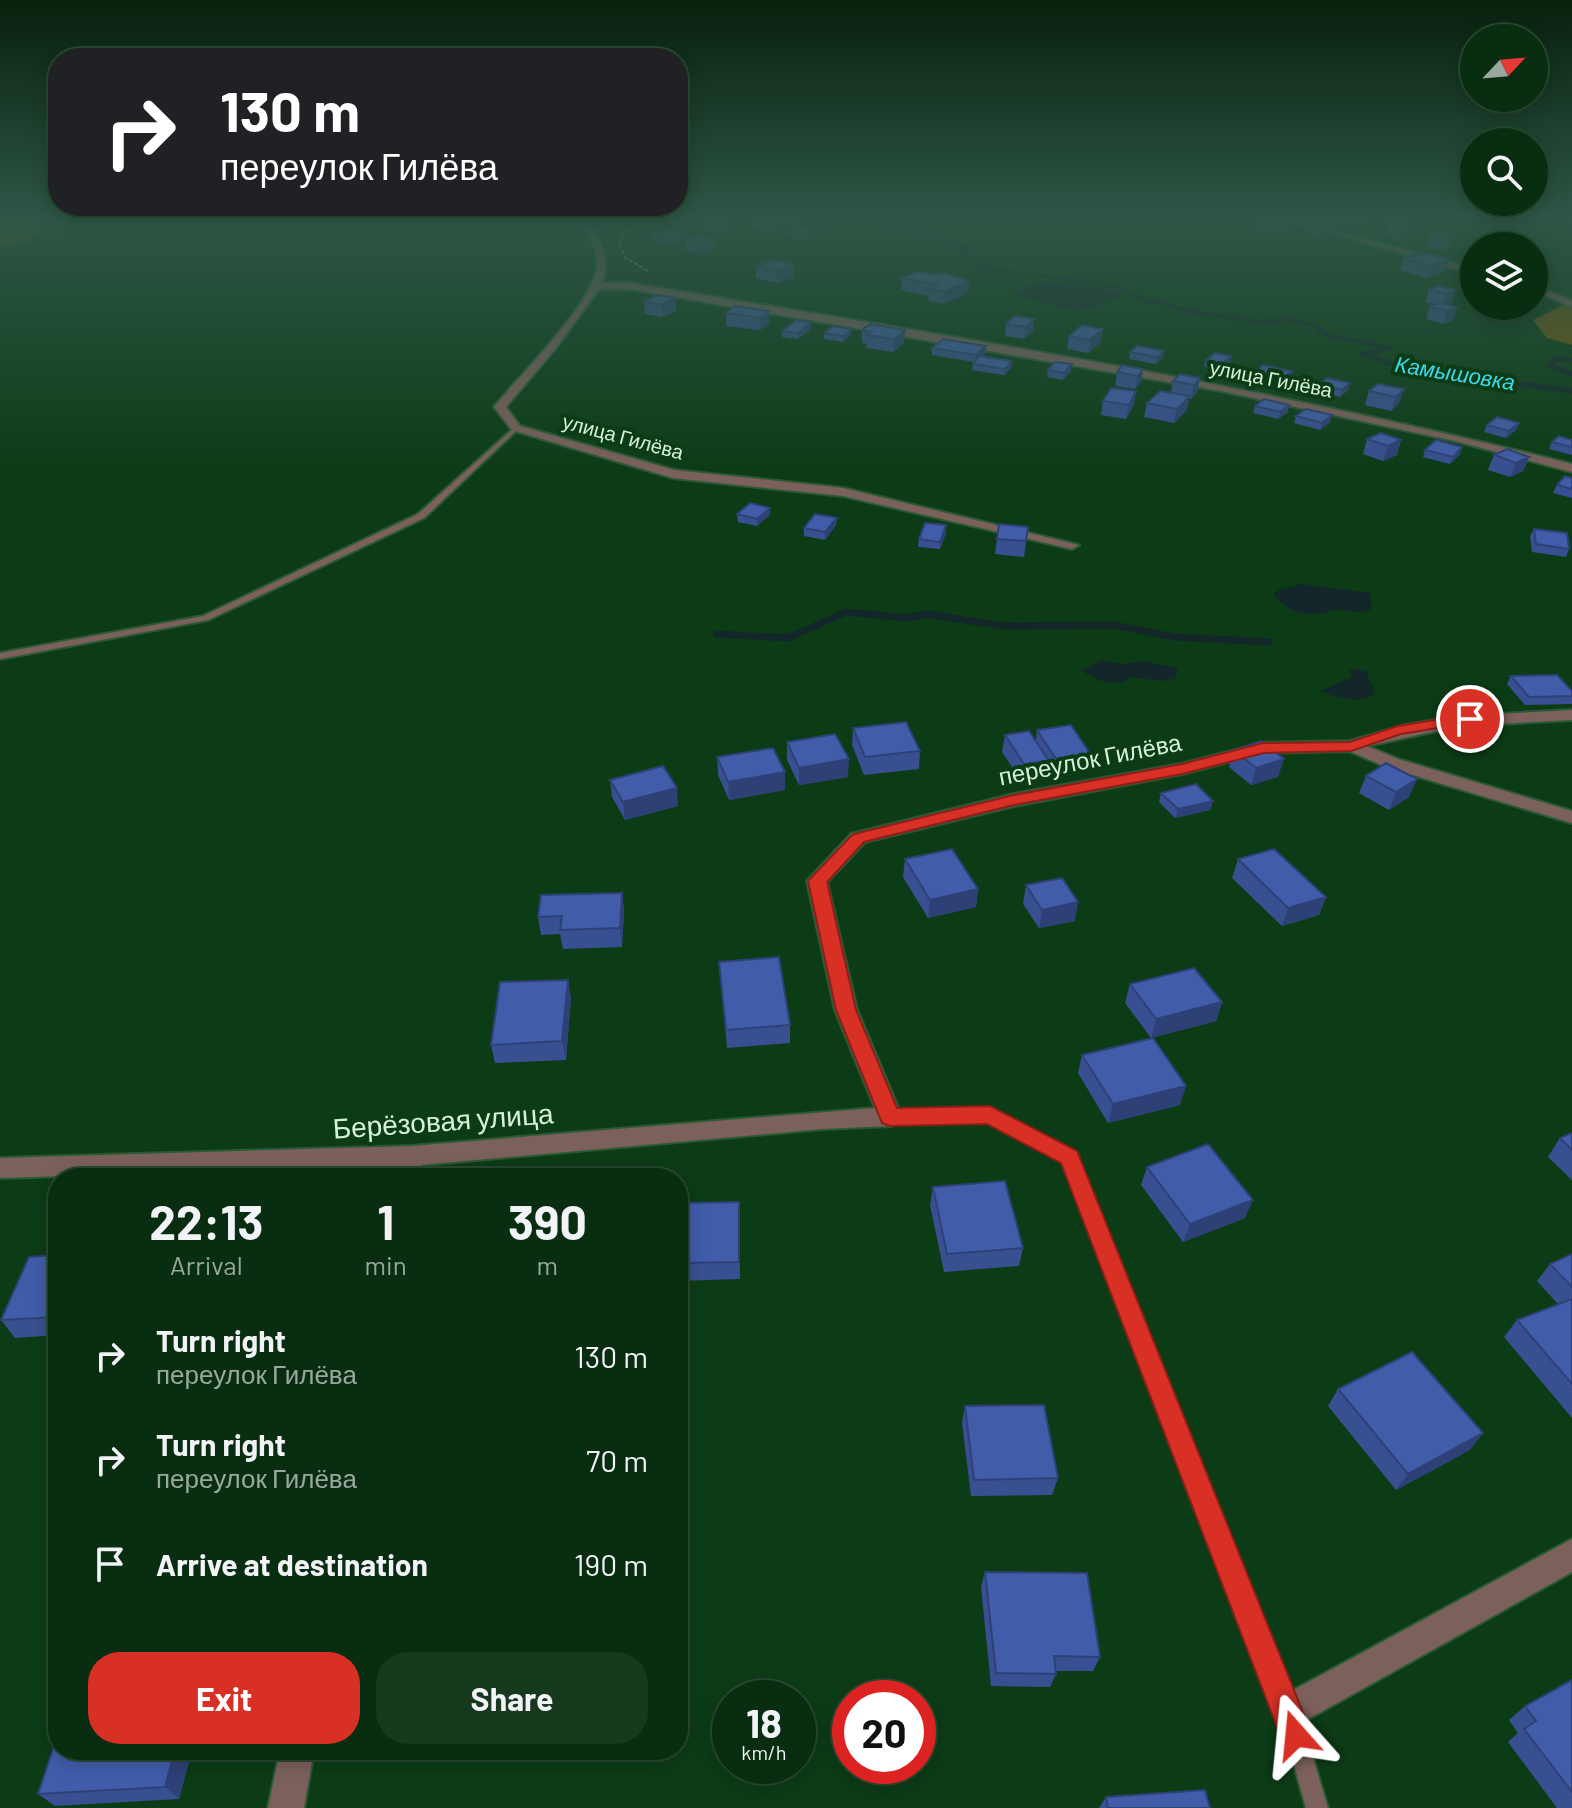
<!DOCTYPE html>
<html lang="en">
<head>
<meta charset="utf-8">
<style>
	:root { --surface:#092d10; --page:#17391e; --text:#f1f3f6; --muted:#99a89f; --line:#294930; --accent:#d93025 }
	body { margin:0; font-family:Barlow,sans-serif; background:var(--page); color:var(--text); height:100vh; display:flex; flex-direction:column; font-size:30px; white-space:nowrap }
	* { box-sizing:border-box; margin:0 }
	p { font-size:26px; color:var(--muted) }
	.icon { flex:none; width:44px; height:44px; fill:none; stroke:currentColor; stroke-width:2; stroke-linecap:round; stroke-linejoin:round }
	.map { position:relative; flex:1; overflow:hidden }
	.panel { position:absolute; left:48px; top:1168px; width:640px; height:592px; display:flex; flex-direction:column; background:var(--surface); border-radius:32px; box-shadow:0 4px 20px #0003,0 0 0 2px var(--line) }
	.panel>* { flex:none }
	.guide { position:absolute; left:48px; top:48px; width:640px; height:168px; border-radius:32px; box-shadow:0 4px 20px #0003,0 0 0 2px var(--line); background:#202124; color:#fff; overflow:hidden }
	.needle { width:52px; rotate:64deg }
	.fabs { position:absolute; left:1460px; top:24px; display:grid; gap:16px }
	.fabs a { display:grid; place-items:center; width:88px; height:88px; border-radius:50%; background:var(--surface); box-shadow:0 4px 20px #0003,0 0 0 2px var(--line); font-size:40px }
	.speed { position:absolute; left:712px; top:1680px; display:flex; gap:16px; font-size:40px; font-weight:700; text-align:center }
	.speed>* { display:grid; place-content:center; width:104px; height:104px; border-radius:50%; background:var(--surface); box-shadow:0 4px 20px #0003,0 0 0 2px var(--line); line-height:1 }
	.speed small { font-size:20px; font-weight:400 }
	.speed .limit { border:12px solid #d22; background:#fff; color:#111 }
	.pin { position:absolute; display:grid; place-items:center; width:68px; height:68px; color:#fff; margin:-34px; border:4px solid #fff; border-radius:50%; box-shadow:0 2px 8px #0007 }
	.me { position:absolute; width:88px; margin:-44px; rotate:342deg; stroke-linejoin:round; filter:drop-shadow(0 0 6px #0008) }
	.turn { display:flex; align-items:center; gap:28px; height:168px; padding:0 40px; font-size:36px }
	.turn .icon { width:104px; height:104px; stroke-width:2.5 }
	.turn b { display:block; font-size:56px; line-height:68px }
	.eta { display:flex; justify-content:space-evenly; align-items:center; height:136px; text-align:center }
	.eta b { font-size:48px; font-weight:700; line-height:56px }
	.button { display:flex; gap:16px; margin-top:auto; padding:16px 40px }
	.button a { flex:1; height:92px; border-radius:32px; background:var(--accent); color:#fff; font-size:32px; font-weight:700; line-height:92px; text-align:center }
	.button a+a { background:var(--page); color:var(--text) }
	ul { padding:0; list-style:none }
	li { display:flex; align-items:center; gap:24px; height:104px; padding:0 40px }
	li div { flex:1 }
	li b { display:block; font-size:30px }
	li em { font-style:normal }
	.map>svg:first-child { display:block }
	.green { fill:#705610 }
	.water { fill:#132629 }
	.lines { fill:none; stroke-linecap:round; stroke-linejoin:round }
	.stream-far2 { stroke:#132629; stroke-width:4 }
	.stream-far1 { stroke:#132629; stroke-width:5 }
	.stream { stroke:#132629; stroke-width:7 }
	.service-casing { stroke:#2c5935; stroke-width:4 }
	.minor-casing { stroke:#2c5935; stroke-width:4 }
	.path { stroke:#789c7d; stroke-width:2; stroke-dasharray:4 2; stroke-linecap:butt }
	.service { fill:#7c605c; fill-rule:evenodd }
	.minor { fill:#7c605c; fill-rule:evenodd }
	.wall { fill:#385092 }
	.shaded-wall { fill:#2e4177 }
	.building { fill:#415daa; stroke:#2e4177; stroke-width:2 }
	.route { fill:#d93025; stroke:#8d1f18; stroke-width:2 }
	.labels { text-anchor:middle; stroke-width:8; stroke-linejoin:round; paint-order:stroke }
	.far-street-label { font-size:20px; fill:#d7f0d8; stroke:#0c3c16 }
	.far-water-label { font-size:22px; font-style:italic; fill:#3dd9eb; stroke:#0c3c16 }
	.street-label { font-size:24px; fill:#d7f0d8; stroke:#0c3c16 }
	.near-street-label { font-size:28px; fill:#d7f0d8; stroke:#0c3c16 }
</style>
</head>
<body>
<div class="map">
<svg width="1572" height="1808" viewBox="0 0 1572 1808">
	<rect width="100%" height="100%" fill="#0c3c16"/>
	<path class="green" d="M0 219H35L41 231 28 241 0 248Z
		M1567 303H1572V345L1547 338 1533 320Z"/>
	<path class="water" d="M1042 282 1115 290 1122 297 1080 311 1014 295 1023 288Z
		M1301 584 1370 593 1372 609C1359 614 1355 611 1342 610 1335 609 1330 612 1323 613 1303 617 1285 610 1273 594L1281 589Z
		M1101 660 1122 664 1141 661 1178 668 1175 679 1160 681 1132 677 1120 683 1101 681 1081 671Z
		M1349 669 1366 671 1375 693C1359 706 1337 697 1320 691L1352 677Z"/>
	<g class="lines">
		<path class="stream-far2" d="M873 219 967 248 960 252 982 261 975 266 1118 287 1146 301 1160 302 1190 312 1262 322 1286 319 1315 326 1326 335 1391 348 1382 350"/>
		<path class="stream-far1" d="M1390 348 1361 354 1405 368 1572 391
			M1572 360 1556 359 1550 365 1572 374"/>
		<path class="stream" d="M717 634 788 638 846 612 907 618 926 614 1004 626 1114 625 1174 637 1269 642"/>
		<g class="service-casing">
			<path id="service" d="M603 219H610L586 225 584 224Z
				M772 219H779L799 225 797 226Z
				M516 426 520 428 518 429 424 518 208 620 0 659V653L203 616 418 514Z
				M990 1109 1074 1153 1076 1157 1299 1711 1328 1808H1306L1279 1711 1063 1161 988 1121 890 1123 885 1121 883 1117 885 1113 890 1111Z"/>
		</g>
		<g class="minor-casing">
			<path id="minor" d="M579 219H587C599 240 612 258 602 283H629C945 335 1261 385 1572 464V472L1455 441 1221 391 629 289H599L556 348 506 407 520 426 674 470 843 488 1079 545 1072 549 843 496 673 478 512 430 494 407C519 376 595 302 597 265 599 248 587 233 579 219Z
				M1280 219H1292L1474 268V274Z
				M1534 285 1572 301V307L1534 291Z
				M1572 710V720L1460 726 1367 746 1398 759 1572 811V823L1386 767 1349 751 1263 753 1182 774 1014 806 865 842 827 882 857 1010 902 1117 898 1124 890 1126 822 1129 421 1165 418 1178H394L396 1166 0 1178V1158L411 1146 875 1108 835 1010 807 881 851 834 1014 794 1181 764 1263 743 1350 741 1406 725 1460 716Z
				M1572 1539V1572L1301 1723 1289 1728 1277 1723 1272 1711 1277 1699Z
				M280 1750H314L304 1808H268Z"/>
		</g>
		<path class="path" d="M648 271 626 258 619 243 628 229 653 221"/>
		<use href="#service" class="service"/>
		<use href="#minor" class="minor"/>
	</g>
	<path class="wall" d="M669 219H716L706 222 696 219V222L683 226 669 223Z
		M1326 219H1367L1366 222 1349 226 1325 220Z
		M752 221 783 226 768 231 752 227Z
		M1320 222 1331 237 1321 239 1308 236 1310 225Z
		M1397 222 1408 236 1399 239 1385 236 1388 224Z
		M1257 224H1289L1288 230 1274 234 1256 230Z
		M704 225H728V231L716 234 704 231Z
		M816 230V235L801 240 784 236V231Z
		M653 235 686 239 714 238V250L702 254 686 251 685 240 669 245 653 241Z
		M1429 235 1453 236 1449 247 1440 250 1426 247Z
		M1424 253 1445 271 1427 278 1400 270 1404 258Z
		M794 265V277L777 283 756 278V266Z
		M934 275 969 281 968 293 943 304 928 301 929 296 901 290 902 278Z
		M1439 286 1452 303 1447 304 1453 320 1443 324 1426 319 1430 306 1435 304 1425 302 1429 289Z
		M675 298 676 311 663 317 645 314 644 301Z
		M769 311V323L760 330 726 326V313Z
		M1034 319 1033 331 1024 339 1005 336 1006 324Z
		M811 329 798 339 782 337V331Z
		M862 330H905L904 343 893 352 866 348 867 344 862 343Z
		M824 333 851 335 843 342 824 339Z
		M1069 336 1101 342 1088 353 1067 349Z
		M986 346V353L981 357 1012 361 1011 368 1004 375 972 370 973 364 974 362 932 355V348Z
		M1130 352 1163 358 1156 364 1129 359Z
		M1231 356 1230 362 1220 370 1204 367 1206 360Z
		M1143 369 1141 382 1135 389 1115 386 1117 372Z
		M1048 370 1071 371 1063 380 1047 377Z
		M1255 371H1292L1290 378 1282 384 1253 378Z
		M1200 378 1197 392 1191 399H1189L1187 410 1174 423 1144 417 1147 403 1171 393 1173 381Z
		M1319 385 1348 390 1340 397 1317 392Z
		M1404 389 1399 403 1391 411 1365 405 1369 391Z
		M1103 401 1134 405 1126 419 1101 415Z
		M1255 406 1288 412 1278 419 1253 413Z
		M1332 415 1330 422 1320 430 1294 423 1296 416Z
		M1519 423 1516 430 1506 438 1484 432 1487 425Z
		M1367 439 1401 440 1397 455 1383 461 1363 454Z
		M1572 440V455L1549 449 1552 442Z
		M1425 450 1460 454 1450 464 1423 457Z
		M1494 455 1529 457 1523 471 1510 477 1488 470Z
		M1572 478V498L1553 493 1557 485Z
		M737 514 770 515 757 526 738 522Z
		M837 518 836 525 825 540 804 536V528Z
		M946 525V533L940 549 918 547 919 539Z
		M1028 527 1024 557 995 554 997 539Z
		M1534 529 1569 549 1566 557 1532 552 1530 536Z
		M1511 676 1572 691V704L1525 705 1507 684Z
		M853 728 920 751 919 769 864 775 852 745Z
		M1037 730 1091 755 1088 772 1053 777 1048 769 1046 778 1022 782 1002 752 1005 735 1036 740Z
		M787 742 848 777 799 785 787 760Z
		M1234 750 1278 777 1251 785 1229 767Z
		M717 757 785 790 729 800 718 775Z
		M1366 776 1409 797 1389 810 1359 793Z
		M610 780 678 806 625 820 612 797Z
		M1161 793 1210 810 1175 818 1159 802Z
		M905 859 978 889 976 907 928 918 903 877Z
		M1238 859 1326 897 1319 915 1282 926 1232 878Z
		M1026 885 1075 921 1039 928 1023 904Z
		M622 893 624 911 622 947 563 949 560 934 541 935 538 917Z
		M719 962 790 1025V1043L727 1048Z
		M1130 984 1222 1002 1216 1021 1151 1038 1125 1003Z
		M571 998 566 1060 495 1063 491 1045Z
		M1082 1055 1180 1105 1108 1123 1078 1073Z
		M1572 1133V1180L1548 1157 1560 1138Z
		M1147 1167 1245 1218 1183 1242 1141 1185Z
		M933 1187 1023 1248 1019 1266 944 1272 930 1205Z
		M739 1202 740 1279 678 1281V1203Z
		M1572 1254V1418L1504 1337 1517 1320 1558 1304 1537 1281 1550 1264Z
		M58 1255V1335L15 1338 1 1320Z
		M1338 1389 1470 1450 1396 1490 1328 1406Z
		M965 1406 1058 1478 1052 1495 971 1496 962 1423Z
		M985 1572 1100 1657 1093 1671H1056V1674L1050 1687 991 1686 981 1587Z
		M1572 1680V1808H1557L1508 1742 1518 1733 1509 1720 1525 1706Z
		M58 1750H192L179 1799 55 1806 38 1794Z
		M416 1750H502V1752L420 1756Z
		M1106 1797 1210 1808H1099Z"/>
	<path class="shaded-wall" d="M690 219H696V222L683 226V221Z
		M1351 219H1367L1366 222 1349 226Z
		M783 220V226L768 231V225Z
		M1289 224 1288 230 1274 234 1275 228Z
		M728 225V231L716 234V228Z
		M1334 225 1331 237 1321 239 1324 228Z
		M1411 225 1408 236 1399 239 1402 228Z
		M816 230V235L801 240V235Z
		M686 234V239L669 245V239Z
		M1453 236 1449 247 1440 250 1444 239Z
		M714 238V250L702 254V243Z
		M1449 259 1445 271 1427 278 1431 266 1436 263Z
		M794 265V277L777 283 776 271Z
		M969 281 968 293 943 304 944 292Z
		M1456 290 1452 303 1442 306 1446 294Z
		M675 298 676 311 663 317 662 305Z
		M1457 307 1453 320 1443 324 1447 311Z
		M769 311V323L760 330V318Z
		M1034 319 1033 331 1024 339 1026 327Z
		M811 323V329L798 339V333Z
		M852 329 851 335 843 342V336Z
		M1103 329 1101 342 1088 353 1090 340Z
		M905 330 904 343 893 352 894 339Z
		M986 346V353L975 362 976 355Z
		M1164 351 1163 358 1156 364 1157 357Z
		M1231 356 1230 362 1220 370 1222 364Z
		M1012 361 1011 368 1004 375 1005 369Z
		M1072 364 1071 371 1063 380 1064 373Z
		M1143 369 1141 382 1135 389 1138 376Z
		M1292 371 1290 378 1282 384 1284 378Z
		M1200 378 1197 392 1191 399 1194 385Z
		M1350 383 1348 390 1340 397 1342 390Z
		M1404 389 1399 403 1391 411 1396 397Z
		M1136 391 1134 405 1126 419 1129 405Z
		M1190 396 1187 410 1174 423 1177 409Z
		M1289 405 1288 412 1278 419 1280 412Z
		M1332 415 1330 422 1320 430 1322 423Z
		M1519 423 1516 430 1506 438 1509 431Z
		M1401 440 1397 455 1383 461 1388 446Z
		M1462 447 1460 454 1450 464 1453 457Z
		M1529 457 1523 471 1510 477 1516 463Z
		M770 508V515L757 526V519Z
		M837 518 836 525 825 540V532Z
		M946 525V533L940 549V542Z
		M1091 755 1088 772 1053 777 1056 759Z
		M849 759 848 777 799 785V768Z
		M1284 759 1278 777 1251 785 1256 768Z
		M1049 761 1046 778 1022 782 1024 764Z
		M785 772V790L729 800 728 782Z
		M1417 779 1409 797 1389 810 1396 792Z
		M677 788 678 806 625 820 623 802Z
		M1213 801 1210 810 1175 818 1178 809Z
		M978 889 976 907 928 918 930 900Z
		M622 893 624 911 622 947 620 928Z
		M1326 897 1319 915 1282 926 1288 908Z
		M1078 902 1075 921 1039 928 1042 910Z
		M568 980 571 998 566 1060 562 1041Z
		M1222 1002 1216 1021 1151 1038 1156 1019Z
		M1186 1086 1180 1105 1108 1123 1113 1104Z
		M1253 1200 1245 1218 1183 1242 1190 1224Z
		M1483 1433 1470 1450 1396 1490 1408 1474Z
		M175 1750H192L179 1799 165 1787Z"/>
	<path class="building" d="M760 219H777L783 220 768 225 752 221Z
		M1271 220 1289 224 1275 228 1257 224Z
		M716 222 728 225 716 228 704 225Z
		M1320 222 1334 225 1324 228 1310 225Z
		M1397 222 1411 225 1402 228 1388 224Z
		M799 226 816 230 801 235 784 231Z
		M670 230 686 234 669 239 653 235Z
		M1438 233 1453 236 1444 239 1429 235Z
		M697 235 714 238 702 243 685 239Z
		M1424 253 1449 259 1436 263 1439 264 1431 266 1404 258Z
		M773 260 794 265 776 271 756 266Z
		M918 271 934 275 941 272 969 281 944 292 929 289 937 285 902 278Z
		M1439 286 1456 290 1446 294 1429 289Z
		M657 295 675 298 662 305 644 301Z
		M1440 303 1457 307 1447 311 1430 306Z
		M735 306 769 311 760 318 726 313Z
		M1015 316 1034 319 1026 327 1006 324Z
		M796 320 811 323 798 333 782 331Z
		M870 324 905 330 894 339 867 335 871 332 862 330Z
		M1082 325 1103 329 1090 340 1069 336Z
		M833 326 852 329 843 336 824 333Z
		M943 339 986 346 976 355 932 348Z
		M1137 346 1164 351 1157 357 1130 352Z
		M1215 353 1231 356 1222 364 1206 360Z
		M979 356 1012 361 1005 369 973 364Z
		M1055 362 1072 364 1064 373 1048 370Z
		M1122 365 1143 369 1138 376 1117 372Z
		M1263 365 1292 371 1284 378 1255 371Z
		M1180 374 1200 378 1194 385 1173 381Z
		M1327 378 1350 383 1342 390 1319 385Z
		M1378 384 1404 389 1396 397 1369 391Z
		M1111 388 1136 391 1129 405 1103 401Z
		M1160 391 1190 396 1177 409 1147 403Z
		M1264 399 1289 405 1280 412 1255 406Z
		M1306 409 1332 415 1322 423 1296 416Z
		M1497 417 1519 423 1509 431 1487 425Z
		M1381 433 1401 440 1388 446 1367 439Z
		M1559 436 1572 440V447L1552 442Z
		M1436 440 1462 447 1453 457 1425 450Z
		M1507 449 1529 457 1516 463 1494 455Z
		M1565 476 1572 478V489L1557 485Z
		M750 503 770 508 757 519 737 514Z
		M815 514 837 518 825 532 804 528Z
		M925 523 946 525 940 542 919 539Z
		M999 524 1028 527 1026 541 997 539Z
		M1534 529 1567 533 1569 549 1536 544Z
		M1557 675 1572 691V696L1529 697 1511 676Z
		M906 722 920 751 865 757 853 728Z
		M1071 725 1091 755 1056 759 1037 730Z
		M1029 731 1049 761 1024 764 1005 735Z
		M835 734 849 759 799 768 787 742Z
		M1261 741 1284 759 1256 768 1234 750Z
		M773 748 785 772 728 782 717 757Z
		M1386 763 1417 779 1396 792 1366 776Z
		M663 766 677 788 623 802 610 780Z
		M1196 784 1213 801 1178 809 1161 793Z
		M952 849 978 889 930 900 905 859Z
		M1274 849 1326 897 1288 908 1238 859Z
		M1062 878 1078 902 1042 910 1026 885Z
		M622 893 620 928 560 930 562 916 538 917 541 895Z
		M779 957 790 1025 726 1030 719 962Z
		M1194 968 1222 1002 1156 1019 1130 984Z
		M568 980 562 1041 491 1045 500 982Z
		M1153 1038 1186 1086 1113 1104 1082 1055Z
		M1572 1133V1150L1560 1138Z
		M1208 1144 1253 1200 1190 1224 1147 1167Z
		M1005 1181 1023 1248 947 1254 933 1187Z
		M739 1202V1262L678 1263V1203Z
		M1572 1254V1287L1550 1264Z
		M58 1255V1317L1 1320 29 1257Z
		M1572 1299V1384L1517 1320Z
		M1412 1352 1483 1433 1408 1474 1338 1389Z
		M1044 1405 1058 1478 974 1480 965 1406Z
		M985 1572 1087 1573 1100 1657 1054 1656 1056 1674 996 1673Z
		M1572 1680V1792L1524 1729 1536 1721 1525 1706Z
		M58 1734V1750H175L165 1787 38 1794Z
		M1205 1790 1210 1808H1108L1106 1797Z"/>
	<linearGradient id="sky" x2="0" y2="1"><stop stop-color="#07210c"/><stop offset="0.46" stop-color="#2e5647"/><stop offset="1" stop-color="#2e5647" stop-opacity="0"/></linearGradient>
	<rect width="1572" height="472" fill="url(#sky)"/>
	<path class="route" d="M1470 714 1477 719 1475 722 1401 734 1351 751 1264 753 1182 774 1014 805 864 842 827 882 856 1010 897 1108 990 1106 1077 1151 1312 1735 1307 1746 1296 1751 1285 1746 1280 1735 1061 1163 987 1124 890 1126 882 1123 836 1010 808 881 852 835 858 833 1014 795 1182 764 1263 743 1350 742 1398 726Z"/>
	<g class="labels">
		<g class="far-street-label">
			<text transform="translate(1271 379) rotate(11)" y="7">улица Гилёва</text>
			<text transform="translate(623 437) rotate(15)" y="7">улица Гилёва</text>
		</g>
		<g class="far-water-label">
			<text transform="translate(1455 373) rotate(9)" y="8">Камышовка</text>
		</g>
		<g class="street-label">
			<text transform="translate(1090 760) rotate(-11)" y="8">переулок Гилёва</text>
		</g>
		<g class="near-street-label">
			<text transform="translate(443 1121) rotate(-4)" y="10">Берёзовая улица</text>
		</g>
	</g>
</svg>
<div class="fabs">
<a><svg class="needle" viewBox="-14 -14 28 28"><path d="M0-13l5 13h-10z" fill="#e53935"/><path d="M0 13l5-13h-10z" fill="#99a89f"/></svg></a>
<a><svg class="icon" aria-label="search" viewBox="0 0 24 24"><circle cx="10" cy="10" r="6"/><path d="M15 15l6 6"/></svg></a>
<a><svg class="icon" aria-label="layers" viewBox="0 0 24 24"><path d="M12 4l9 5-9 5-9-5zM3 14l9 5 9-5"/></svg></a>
</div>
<div class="speed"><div>18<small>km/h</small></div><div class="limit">20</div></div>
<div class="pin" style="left:1470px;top:719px;background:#d93025"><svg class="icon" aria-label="arrive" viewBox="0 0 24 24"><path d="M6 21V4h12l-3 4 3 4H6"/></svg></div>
<svg class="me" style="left:1296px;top:1735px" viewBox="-20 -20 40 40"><path d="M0-17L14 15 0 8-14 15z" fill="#d93025" stroke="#fff" stroke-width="4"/></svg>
<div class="guide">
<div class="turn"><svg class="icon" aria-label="right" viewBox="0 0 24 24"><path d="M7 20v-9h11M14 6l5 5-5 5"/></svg><div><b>130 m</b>переулок Гилёва</div></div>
</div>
<section class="panel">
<div class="eta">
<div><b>22:13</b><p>Arrival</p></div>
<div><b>1</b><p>min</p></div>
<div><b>390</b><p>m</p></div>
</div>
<ul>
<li><svg class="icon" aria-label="right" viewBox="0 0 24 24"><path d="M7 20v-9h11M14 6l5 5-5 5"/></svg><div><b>Turn right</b><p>переулок Гилёва</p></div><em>130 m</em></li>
<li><svg class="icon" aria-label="right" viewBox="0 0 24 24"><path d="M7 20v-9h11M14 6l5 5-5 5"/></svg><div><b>Turn right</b><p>переулок Гилёва</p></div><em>70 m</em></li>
<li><svg class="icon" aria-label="arrive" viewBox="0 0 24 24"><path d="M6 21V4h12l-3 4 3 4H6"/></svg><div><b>Arrive at destination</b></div><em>190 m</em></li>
</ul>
<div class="button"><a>Exit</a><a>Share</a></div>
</section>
</div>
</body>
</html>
